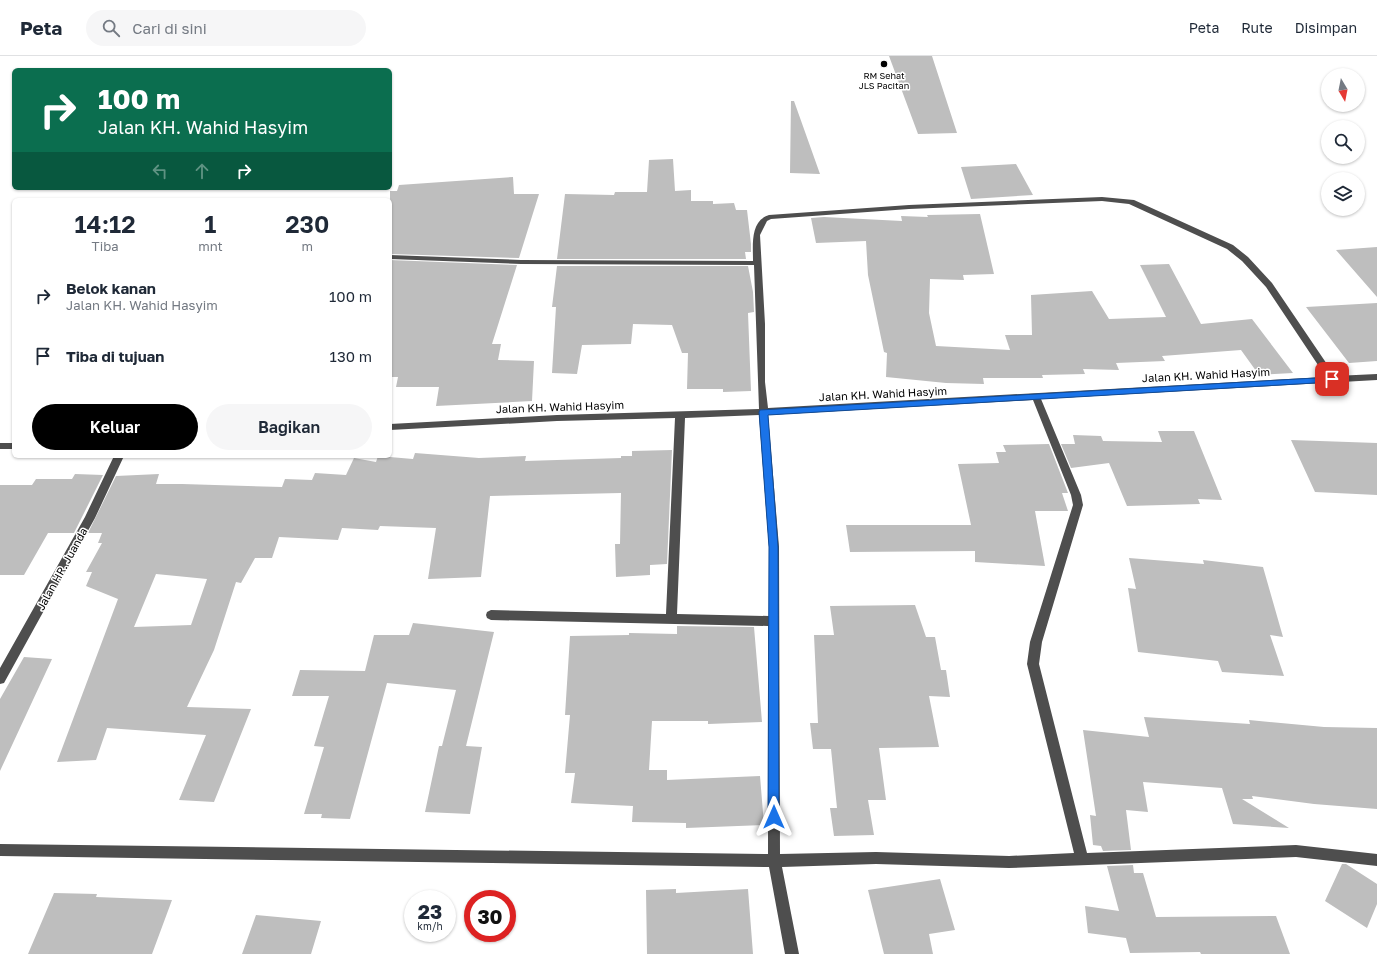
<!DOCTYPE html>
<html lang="id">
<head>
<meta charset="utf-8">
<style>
	:root { --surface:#fff; --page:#f6f6f7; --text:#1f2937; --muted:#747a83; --line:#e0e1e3; --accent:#000 }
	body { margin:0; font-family:"Golos Text",sans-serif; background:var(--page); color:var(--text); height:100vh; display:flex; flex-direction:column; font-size:15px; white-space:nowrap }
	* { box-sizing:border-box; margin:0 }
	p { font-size:13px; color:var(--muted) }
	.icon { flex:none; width:22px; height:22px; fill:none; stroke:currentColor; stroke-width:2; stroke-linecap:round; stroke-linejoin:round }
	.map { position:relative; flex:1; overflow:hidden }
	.sheet { position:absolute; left:12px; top:142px; width:380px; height:260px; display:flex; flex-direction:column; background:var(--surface); border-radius:6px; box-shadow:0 1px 3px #0004 }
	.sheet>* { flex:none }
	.banner { position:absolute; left:12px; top:12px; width:380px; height:122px; border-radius:6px; box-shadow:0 1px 3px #0004; background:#0b6e4f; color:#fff; overflow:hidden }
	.needle { width:26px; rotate:170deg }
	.buttons { position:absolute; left:1321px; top:12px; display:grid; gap:8px }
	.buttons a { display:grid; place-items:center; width:44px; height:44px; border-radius:50%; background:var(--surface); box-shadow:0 1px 3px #0004; font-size:20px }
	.speed { position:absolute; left:404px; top:834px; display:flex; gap:8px; font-size:20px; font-weight:700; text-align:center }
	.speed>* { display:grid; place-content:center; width:52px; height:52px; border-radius:50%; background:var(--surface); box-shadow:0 1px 3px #0004; line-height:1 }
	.speed small { font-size:10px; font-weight:400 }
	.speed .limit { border:6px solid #d22; background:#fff; color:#111 }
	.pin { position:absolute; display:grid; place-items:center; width:34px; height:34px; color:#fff; margin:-17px; border-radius:8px; box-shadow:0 2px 6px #0006 }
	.me { position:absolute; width:44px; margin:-22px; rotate:0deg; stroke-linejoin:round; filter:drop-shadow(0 0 3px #0008) }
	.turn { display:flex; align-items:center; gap:14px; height:84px; padding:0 20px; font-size:18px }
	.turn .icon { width:52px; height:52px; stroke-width:2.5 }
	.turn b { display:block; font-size:28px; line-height:34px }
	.lanes { display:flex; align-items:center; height:38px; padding:0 20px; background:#0003; justify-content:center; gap:20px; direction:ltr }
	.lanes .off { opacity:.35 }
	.eta { display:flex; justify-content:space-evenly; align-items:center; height:68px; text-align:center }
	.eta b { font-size:24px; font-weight:600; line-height:28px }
	.button { display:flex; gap:8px; margin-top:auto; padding:8px 20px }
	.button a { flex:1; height:46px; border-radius:24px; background:var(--accent); color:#fff; font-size:16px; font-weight:600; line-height:46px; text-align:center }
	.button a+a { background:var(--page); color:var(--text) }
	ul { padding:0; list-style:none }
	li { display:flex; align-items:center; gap:12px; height:60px; padding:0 20px }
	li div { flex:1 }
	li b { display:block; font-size:15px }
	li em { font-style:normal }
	header { display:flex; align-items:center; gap:24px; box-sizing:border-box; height:56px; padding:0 20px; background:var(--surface); border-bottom:1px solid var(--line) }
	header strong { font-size:19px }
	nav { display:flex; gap:22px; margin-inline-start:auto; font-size:14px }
	.search { width:280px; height:36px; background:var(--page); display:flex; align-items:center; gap:10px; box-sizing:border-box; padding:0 14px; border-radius:22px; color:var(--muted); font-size:15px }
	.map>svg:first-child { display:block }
	.building { fill:#bebebe; fill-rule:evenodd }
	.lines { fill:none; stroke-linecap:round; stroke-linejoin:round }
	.minor { fill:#4e4e4e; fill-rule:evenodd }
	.route { fill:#1a73e8; stroke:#114b97 }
	.poi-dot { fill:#000; stroke:#fff; stroke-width:1.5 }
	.labels { text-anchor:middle; stroke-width:3; stroke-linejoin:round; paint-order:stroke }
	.far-poi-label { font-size:9px; fill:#000; stroke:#fff }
	.street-label { font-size:11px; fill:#000; stroke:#fff }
</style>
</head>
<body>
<header>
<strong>Peta</strong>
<div class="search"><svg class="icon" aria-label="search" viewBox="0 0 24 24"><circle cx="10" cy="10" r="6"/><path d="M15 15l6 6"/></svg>Cari di sini</div>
<nav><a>Peta</a><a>Rute</a><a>Disimpan</a></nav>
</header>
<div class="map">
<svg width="1377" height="898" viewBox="0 0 1377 898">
	<rect width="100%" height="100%" fill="#fff"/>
	<path class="building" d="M889 0H932L957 77 918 78Z
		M791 45H794L820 118 790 117Z
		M673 103 675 135 691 134V145H713V148L734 147 736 154H747L751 188V196H745L746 203H557L565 138 614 139 615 136H647L649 104Z
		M1016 108 1033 139 971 143 961 111Z
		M513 121 514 138H539L519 202 390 198V135H397L399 129Z
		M980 158 994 218 963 219 964 224 930 223 929 257 936 290 1010 294 1005 279H1032L1031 239 1092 235 1109 263 1166 261 1140 209 1169 208 1201 268 1252 263 1293 317 1259 319 1241 294 1162 300 1165 305 1116 307 1119 314 1083 313 1085 318 1042 319 1043 322H983L984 328 946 327 886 321 887 297 884 296 868 219 866 185 816 187 811 162 824 161 902 165 901 160 928 161 927 159Z
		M1377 191V241L1336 194Z
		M390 204 517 209 492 288H501L498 304 534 305 532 345 436 350 439 331H396L398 321H390Z
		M557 210H748L753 236 754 256 748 257 751 335 723 336V333H687L688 297H682L672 269 633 268 631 288 582 289 577 318 552 317 556 251H552Z
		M1377 247V305L1349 307 1306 251Z
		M1158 375H1194L1222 444 1198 443 1200 448 1127 450 1109 407 1071 412 1061 388H1075L1073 379 1101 380 1103 385 1162 386Z
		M1291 384 1377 387V439L1315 436Z
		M1049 388 1068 437H1062L1068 455H1035L1045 510 975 506V495L850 496 846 469H971L958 408 999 407 996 396H1006L1003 389Z
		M672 394 667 508 650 509V519L616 521 615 488H620L621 437 490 440 481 521 428 523 436 472 380 470 378 474 342 472 338 484 279 481 272 502H255L241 527 236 526 214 594 187 651 251 653 214 746 179 744 206 679 107 672 96 704 57 706 118 543 86 530 92 516H86L102 487H98L102 477H88L116 420 159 418 156 428H182L282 431 285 423 312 424 315 417 346 419 354 402 376 406 378 400 413 403 415 397 479 402 526 400 525 405 621 402V400H632V395ZM156 518 207 523 191 569 134 571Z
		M75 418 103 419 74 477H48L24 519H0V429H32L36 423H72Z
		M1129 502 1204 508 1203 504 1263 511 1283 581 1270 579 1284 620 1222 616 1218 605 1138 596 1128 532 1136 533Z
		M915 549 926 581H935L941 614H946L950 641 929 640 939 691 879 692 886 744H868L874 779 834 780 830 752H837L831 693H813L810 667H818L814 579H834L830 550Z
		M413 567 494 576 466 690 482 691 470 758 425 756 439 690H442L456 634 387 627 350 763 321 762 322 758H304L324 691 314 690 329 640H292L300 614 365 615 374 579H409Z
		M677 570 754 571 762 666 708 668V665H652L649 714H667V724L760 720 764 769 686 772V767L632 766 633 750 571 747 575 717H565L570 659H565L570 580 629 579V577L677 578Z
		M24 601 52 603 0 715V643Z
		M1144 661 1250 668 1249 664 1324 671 1377 672V753L1314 748 1252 740 1253 743H1242L1289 772 1233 768 1222 732 1143 726 1148 756 1126 754 1131 794 1103 795 1101 790 1093 789 1090 759 1096 760 1083 674 1149 681Z
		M1342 808H1346L1377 828V848L1367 872 1325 845Z
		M1133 809 1134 817H1143L1156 861 1276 860 1290 898H1201L1200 896 1130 897 1126 882 1088 877 1085 850 1119 855 1107 810Z
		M940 823 955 874 929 878 933 898H884L868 834Z
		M676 833V837L748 833 753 898H647L646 834Z
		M54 837 97 838 96 841 172 844 152 898H28Z
		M256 859 321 865 311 898H242Z"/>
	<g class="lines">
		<path class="minor" d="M1102 141 1134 144 1233 189 1248 201 1272 227 1335 320 1377 318V324L1041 343 1081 439 1083 449 1042 586 1039 608 1087 797 1296 789 1377 798V810L1296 801 1009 812 876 808 782 811 799 898H785L769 811 0 800V788L768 798V570L491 564 487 562 486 559 487 556 491 554 666 558 675 362 557 365 390 374V368L557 359 759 353 754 209 521 208 390 203V199L521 204 753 205C753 189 750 165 769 159L909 149ZM1102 145 1129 148 1227 193 1242 205 1266 231 1326 321 768 352 765 326V268L760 179 767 165 771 163 909 153ZM1033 344 1071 439 1073 449 1030 586 1027 608 1074 797 1009 800 876 796 780 798 779 491 768 359ZM759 359 769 491V560L677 558 685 362Z
			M0 387H14V393H0Z
			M114 400H124L95 462 4 627 0 628V612L85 461Z"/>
	</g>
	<path class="route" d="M1332 321 1336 323 1332 326 768 359 778 491 779 761 778 765 774 767 770 765 768 761 769 491 759 356 760 354Z"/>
	<circle class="poi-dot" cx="884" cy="8" r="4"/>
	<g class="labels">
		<g class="far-poi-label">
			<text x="884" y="23">RM Sehat<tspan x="884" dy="10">JLS Pacitan</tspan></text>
		</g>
		<g class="street-label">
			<text transform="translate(1206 319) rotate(-3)" y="4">Jalan KH. Wahid Hasyim</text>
			<text transform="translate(883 338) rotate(-3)" y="4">Jalan KH. Wahid Hasyim</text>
			<text transform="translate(560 351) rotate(-2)" y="4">Jalan KH. Wahid Hasyim</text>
			<text transform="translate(62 513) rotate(-61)" y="4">Jalan HR. Juanda</text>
		</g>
	</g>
</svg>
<div class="buttons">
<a><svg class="needle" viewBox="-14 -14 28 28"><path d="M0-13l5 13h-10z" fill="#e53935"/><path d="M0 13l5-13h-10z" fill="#747a83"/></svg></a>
<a><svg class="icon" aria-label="search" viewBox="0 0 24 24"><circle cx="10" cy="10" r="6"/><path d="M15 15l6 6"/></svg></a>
<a><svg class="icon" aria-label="layers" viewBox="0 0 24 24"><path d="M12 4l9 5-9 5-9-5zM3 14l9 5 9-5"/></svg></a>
</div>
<div class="speed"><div>23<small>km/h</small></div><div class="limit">30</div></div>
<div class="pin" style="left:1332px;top:323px;background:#d93025"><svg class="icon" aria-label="arrive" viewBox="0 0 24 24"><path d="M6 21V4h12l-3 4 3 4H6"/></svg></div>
<svg class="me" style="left:774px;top:761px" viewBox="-20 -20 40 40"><path d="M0-17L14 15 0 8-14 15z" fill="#1a73e8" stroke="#fff" stroke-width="4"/></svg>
<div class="banner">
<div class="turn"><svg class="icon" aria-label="right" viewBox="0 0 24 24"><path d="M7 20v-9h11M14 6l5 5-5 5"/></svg><div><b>100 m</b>Jalan KH. Wahid Hasyim</div></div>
<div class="lanes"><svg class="icon off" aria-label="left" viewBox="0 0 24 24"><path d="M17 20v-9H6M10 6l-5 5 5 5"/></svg><svg class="icon off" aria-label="ahead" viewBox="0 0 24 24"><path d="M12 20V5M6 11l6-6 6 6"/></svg><svg class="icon" aria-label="right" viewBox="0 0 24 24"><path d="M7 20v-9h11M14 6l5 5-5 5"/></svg></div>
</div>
<section class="sheet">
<div class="eta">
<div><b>14:12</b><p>Tiba</p></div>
<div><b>1</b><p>mnt</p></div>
<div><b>230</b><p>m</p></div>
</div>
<ul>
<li><svg class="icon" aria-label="right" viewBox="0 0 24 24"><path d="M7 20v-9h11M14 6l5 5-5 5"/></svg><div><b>Belok kanan</b><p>Jalan KH. Wahid Hasyim</p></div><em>100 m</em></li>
<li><svg class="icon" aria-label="arrive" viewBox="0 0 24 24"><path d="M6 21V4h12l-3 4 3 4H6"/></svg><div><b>Tiba di tujuan</b></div><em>130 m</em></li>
</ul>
<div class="button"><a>Keluar</a><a>Bagikan</a></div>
</section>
</div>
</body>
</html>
